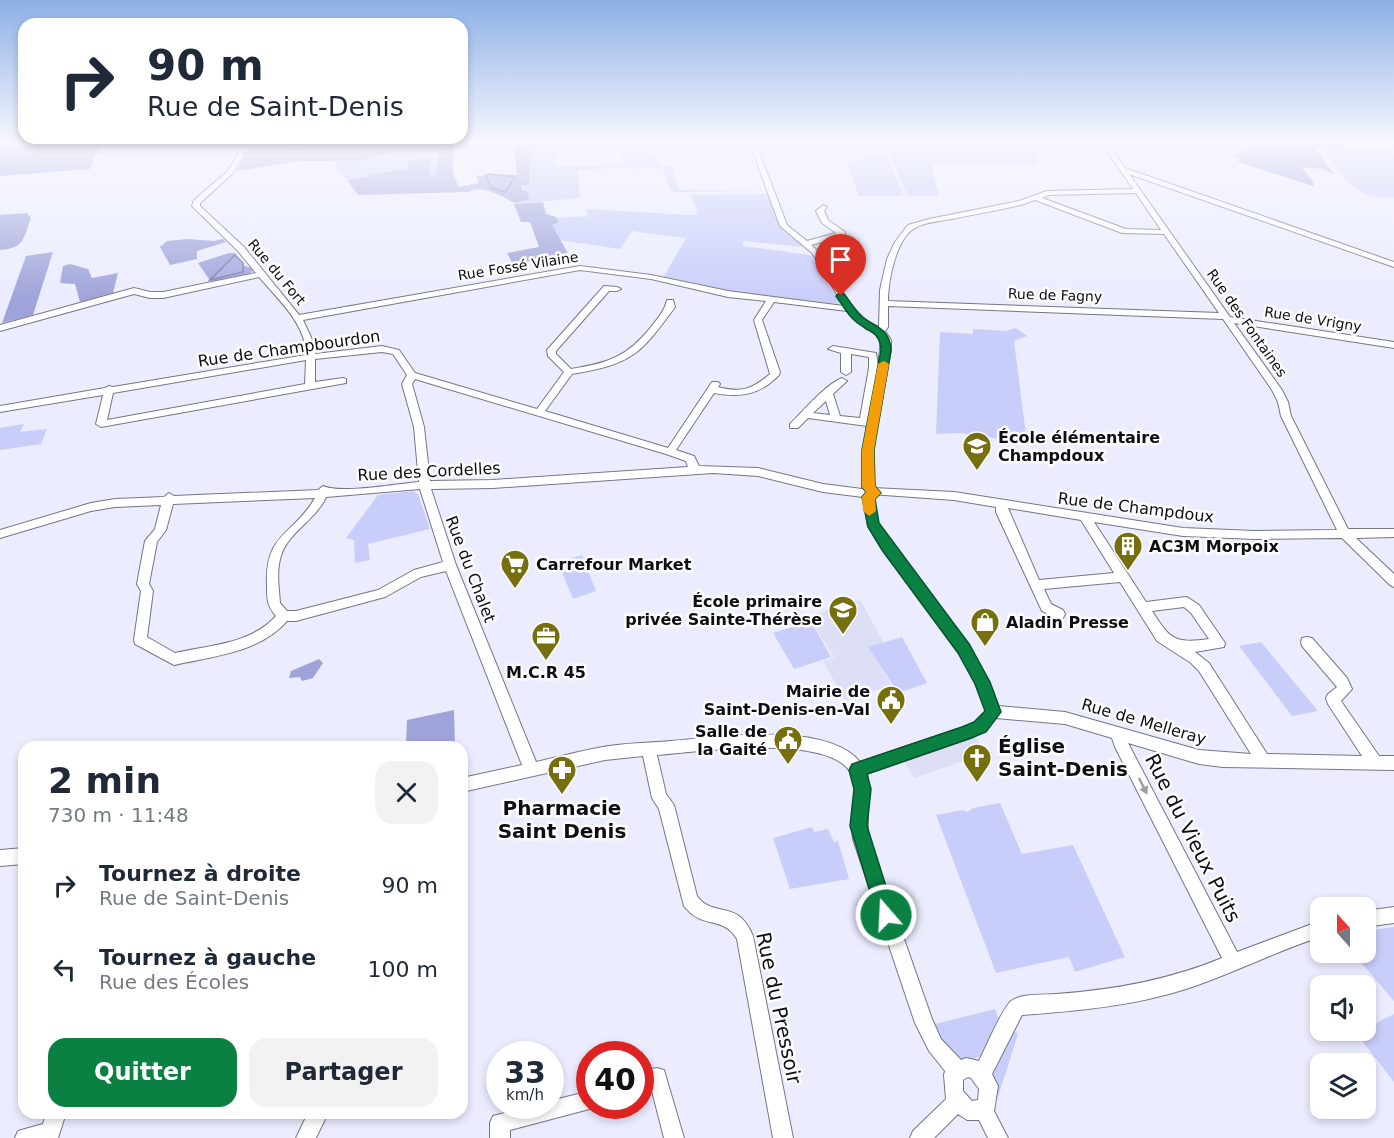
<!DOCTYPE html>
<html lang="fr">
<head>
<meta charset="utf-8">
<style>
	:root { --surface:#fff; --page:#f2f2f3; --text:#1f2937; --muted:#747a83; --accent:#0b8043 }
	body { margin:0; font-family:"DejaVu Sans",sans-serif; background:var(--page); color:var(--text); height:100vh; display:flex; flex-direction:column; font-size:22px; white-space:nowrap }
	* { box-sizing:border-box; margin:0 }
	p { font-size:20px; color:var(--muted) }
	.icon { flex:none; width:33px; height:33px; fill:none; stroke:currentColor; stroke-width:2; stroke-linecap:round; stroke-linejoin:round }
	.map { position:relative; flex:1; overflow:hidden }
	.sheet { position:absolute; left:18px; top:741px; width:450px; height:378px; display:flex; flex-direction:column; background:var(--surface); border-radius:18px; box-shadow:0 3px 9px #0003 }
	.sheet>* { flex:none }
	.banner { position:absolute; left:18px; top:18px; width:450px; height:126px; border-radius:18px; box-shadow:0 3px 9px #0003; background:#fff; color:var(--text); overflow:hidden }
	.needle { width:39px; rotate:339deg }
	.controls { position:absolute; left:1310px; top:897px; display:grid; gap:12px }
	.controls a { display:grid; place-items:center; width:66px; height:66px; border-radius:12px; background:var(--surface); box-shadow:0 3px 9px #0003; font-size:30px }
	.speed { position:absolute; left:486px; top:1041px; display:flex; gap:12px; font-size:30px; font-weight:700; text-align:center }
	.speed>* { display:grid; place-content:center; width:78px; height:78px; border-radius:50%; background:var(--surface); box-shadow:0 3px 9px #0003; line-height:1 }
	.speed small { font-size:15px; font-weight:400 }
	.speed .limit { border:9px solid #d22; background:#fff; color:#111 }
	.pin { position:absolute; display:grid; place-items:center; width:51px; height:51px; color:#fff; margin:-62px -26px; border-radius:50% 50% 50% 0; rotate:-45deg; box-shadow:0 0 6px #0007 }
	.pin .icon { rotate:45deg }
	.me { position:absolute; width:66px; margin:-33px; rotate:341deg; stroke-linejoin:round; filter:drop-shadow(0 0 4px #0008) }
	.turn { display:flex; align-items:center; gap:21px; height:126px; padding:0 30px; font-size:27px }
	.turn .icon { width:78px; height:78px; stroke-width:2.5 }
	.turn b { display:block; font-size:42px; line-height:51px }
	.round { display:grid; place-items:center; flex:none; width:63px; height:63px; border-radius:18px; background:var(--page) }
	.summary { display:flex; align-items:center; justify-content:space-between; height:102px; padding:0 30px }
	h1 { font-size:36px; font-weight:700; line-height:45px }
	.button { display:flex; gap:12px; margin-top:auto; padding:12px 30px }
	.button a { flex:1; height:69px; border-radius:18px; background:var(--accent); color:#fff; font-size:24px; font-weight:700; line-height:69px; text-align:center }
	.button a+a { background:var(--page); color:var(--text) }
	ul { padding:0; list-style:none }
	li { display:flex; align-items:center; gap:18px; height:84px; padding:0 30px }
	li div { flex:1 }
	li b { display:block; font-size:22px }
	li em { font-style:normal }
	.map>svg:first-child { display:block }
	.built { fill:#dcdff6 }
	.green { fill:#c9cdfa }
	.forest { fill:#9fa3d9 }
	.water { fill:#a6aae1; stroke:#787ba3; stroke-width:1.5 }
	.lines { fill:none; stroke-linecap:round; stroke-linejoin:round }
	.minor-casing { stroke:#757686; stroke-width:2 }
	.minor { fill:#fff; fill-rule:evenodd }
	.oneway { fill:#9e9ea1 }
	.route { fill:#0b8043; stroke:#07532c; stroke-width:1.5 }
	.slow { fill:#f59e0b }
	.labels { text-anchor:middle; stroke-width:5; stroke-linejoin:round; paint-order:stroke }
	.far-street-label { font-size:14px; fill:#0d0d13; stroke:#fcfcfc }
	.street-label { font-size:16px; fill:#0d0d13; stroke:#fcfcfc }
	.poi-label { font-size:16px; font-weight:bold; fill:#0d0d13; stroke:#fcfcfc; text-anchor:start }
	.near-poi-label { font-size:20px; font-weight:bold; fill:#0d0d13; stroke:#fcfcfc; text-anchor:start }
	.near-street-label { font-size:20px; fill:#0d0d13; stroke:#fcfcfc }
</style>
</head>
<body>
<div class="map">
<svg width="1394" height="1138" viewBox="0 0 1394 1138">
	<rect width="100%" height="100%" fill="#ebedff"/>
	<path class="built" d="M860 600 884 643 869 648 891 685 845 700 823 661 834 658 809 616Z
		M968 725 986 753 914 778 897 750Z"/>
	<path class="green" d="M392 141H454V146L440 148 436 176 429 177 431 159 407 162 409 168 347 180 331 159 359 161 391 153Z
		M529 141H555V167L623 164 621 141H653L654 152 662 167 672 166 679 190 767 191 675 192 670 189 663 170 657 167 633 169 632 167 578 170 580 198 514 204 529 198 522 185H528Z
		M883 141H1034L1038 165 931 163 939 196H908Z
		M1312 145 1391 150 1394 153V198C1357 197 1348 185 1328 156L1331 155Z
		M881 148 885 152 904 196H859L847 163 868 157Z
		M768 194 783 231 805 247 743 241V246L810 255 840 304 718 291 663 278 686 238 632 231 620 249 559 240 552 225 559 222 557 218 587 216V209L690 215 696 214 697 210 691 195Z
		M1016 328 1027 336 1014 341 1027 443 960 433 936 434 940 332 973 334V329L1006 331Z
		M24 424 20 432 47 429 41 444 0 450V428Z
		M413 491 418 494 430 529 368 544 370 560 355 563 354 540 346 538 378 495Z
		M582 555 596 591 573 599 559 565H562L561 561Z
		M811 621 831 657 794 669 773 633Z
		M902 637 927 683 898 693 868 647Z
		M1261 642 1318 711 1292 716 1239 646Z
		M1000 803 1022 854 1073 845 1125 957 1075 972 1069 957 996 973 936 815 963 810 967 812 973 808Z
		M812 827 814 832 828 829 834 842 838 841 849 879 790 889 773 838Z
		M1394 927V1001L1353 953 1365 952V931Z
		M995 1009 999 1019 982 1055C959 1071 942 1042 935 1024Z
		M1394 1014V1082L1356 1033Z
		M1012 1029 1018 1034 997 1100 993 1074Z"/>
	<path class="forest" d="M12 141 18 148 75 141 100 144 90 169 0 176V142Z
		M267 141H279L282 145 301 148 314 141H392L391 153 359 161H299L237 171 248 149Z
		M518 141H529V185H522V189L528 193 529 199 515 203C499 196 485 184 468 192L358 195 347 180 409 168 407 161 431 158 429 176H435L440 148 454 146 453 175 459 187 479 183 476 176 486 175 491 188 505 192 515 177 489 174 517 175 515 153Z
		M1253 141 1283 144V141H1337L1342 147 1312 145 1334 174 1322 169 1301 167 1314 182 1313 186 1238 162 1239 159 1234 156 1248 149Z
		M543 202 546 214 556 217 559 222 552 225 569 255 513 264 507 253 539 247 530 222H521L514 204Z
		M27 213 31 218C23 239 25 248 0 250V215Z
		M188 239 214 241 223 239 226 242 197 251V259L170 265 160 247 167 241Z
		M53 252 33 315 2 323 26 256Z
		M229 253H235L240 264 254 269 250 274 211 282 198 263Z
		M70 264 88 269 92 278 118 273 113 293 80 302 75 284 60 283 63 266Z
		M319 659 323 663 313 678 302 681 300 677 289 678 291 671Z
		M454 710 455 747H406L407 720Z"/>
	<path class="water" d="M489 174 515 177 505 192 491 188 486 175Z
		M235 255 243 263V272L210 280Z"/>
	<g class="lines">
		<g class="minor-casing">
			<path id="minor" d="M256 141H264L245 152 233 173 200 203V206L244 247 299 315 580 266 651 275 728 291 844 306 812 253 780 226 749 141H755L787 225 807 241 836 233 822 223 816 211 823 205 827 207 824 211 828 220 845 232V236L811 245 819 252C834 276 852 318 879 327L880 290 887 259 895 242 908 225 929 219 1019 201 1047 191 1133 189 1100 141H1106L1125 168 1394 262V267L1129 174 1230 317 1394 342V348L1234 323 1282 390 1288 402 1291 416 1348 529H1394V537L1356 538 1394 574V587L1390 585 1342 538 1255 539 1183 536 1094 522 1146 602 1186 597 1190 599 1199 605 1225 643 1224 647 1195 652 1209 663 1267 754 1362 756 1328 704 1326 698 1328 694 1337 687 1302 646 1301 642 1302 638 1307 637 1312 638 1347 678 1352 689 1341 701 1379 756H1394V770L1223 767 1199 764 1128 743 1237 952 1320 921V937C1274 952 1232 974 1186 989 1133 1006 1077 1011 1022 1015L992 1074 998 1086 994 1111 1008 1138H988L979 1120H967L958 1114 934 1138H910L913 1131 946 1099 944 1075 945 1071 929 1051 915 1023 853 839C850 819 860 794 852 775 832 732 696 752 657 755L666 794 674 805 697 896C714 919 738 898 753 936L793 1138H773L737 939C723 915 702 930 684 906L659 809 652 798 643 756 605 760 462 792V778L522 765 446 571 421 577 385 597 296 621H287C259 653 213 656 174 665L135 644 134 640 141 591 137 584 145 541 155 529 161 505 115 507 91 511 0 538V530L91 503 115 499 164 497 169 493 174 496 318 490 323 486C341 494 396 484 419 482L414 427 402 384 407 375 393 354 382 352 315 359V382L343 378 346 379V383L101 427 96 424 103 395 0 412V406L105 388 109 386 113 387 306 355C307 325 277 298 259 277L163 298H150L134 294 0 331V325L134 288 150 292H163L256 273 238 251 192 206 194 200 228 171 240 150ZM1136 193 1161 230 1126 229 1042 198 1048 195ZM1035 200 1122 233 1164 234 1219 313 888 301C888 281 896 238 915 228 926 222 940 221 952 219 975 214 998 210 1021 205ZM580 270 651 279 728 297 766 301 754 320 770 374C751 390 742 393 718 387L720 384 718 382H712L668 448 545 411 572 374C632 364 640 355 675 307L673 300H667C665 310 658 318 651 327 627 357 608 363 571 369L556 354V351L609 291H617L621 289 617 287 604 286 547 350 548 356 564 372 537 409 415 373 399 350 382 346 315 354 316 348 303 320ZM774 302 847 311 866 329 877 333 881 340 878 366 876 353 833 346 828 349 841 353V372L846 375 851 372V354L869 357V368L860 418 840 416 833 394 847 381 842 378C825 385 804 410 790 424V428H798L808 418 867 426 863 450V487L864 490H870L871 494 954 500 996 507V512L1042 611C1049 614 1056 620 1063 618L1065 614 1063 610 1051 604 1044 589 1120 582 1157 641 1191 663 1199 671 1251 754 1199 750 1065 712 998 706 989 682 969 644 891 544 878 523 872 494 862 489 823 484 758 468 699 466 694 456 676 450 714 393C740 398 760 395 779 375L780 372 762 320ZM888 306 1223 319 1272 390 1278 402 1281 416 1337 530 1255 531 1183 528 954 492 873 488V450L891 350V340L885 331 888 327ZM306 360 305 384 107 420 113 393ZM415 379 666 454 686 461 688 467 493 480 430 481 424 427 412 384ZM826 401 830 415 813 413ZM713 473 758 476 823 492 863 497 868 526 883 550 959 652 976 683 986 711 975 723 860 762C827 721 718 737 671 741 648 743 625 743 603 747 580 751 558 757 536 762L456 565 431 489 493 488ZM420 489 443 562 414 570 378 590 296 611H287L280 603C279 588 276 571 281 556 288 532 316 520 326 497ZM315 498C294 535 264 533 267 586 267 599 267 606 276 616 251 644 210 645 175 653L147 637 153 591 149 584 157 542 166 530 173 504ZM1008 508 1081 520 1114 573 1039 580ZM1184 607 1191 613 1209 639C1174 644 1170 639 1152 611ZM996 718 1065 724 1112 738 1115 747 1222 958C1169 980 1114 990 1056 994 1043 995 1022 993 1011 1001 1003 1007 985 1049 979 1061L966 1058 961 1060 941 1039 932 1019 869 839C865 817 872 795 867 774L971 738 985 731ZM968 1077 971 1078 979 1089 978 1100 972 1101 963 1091V1080Z
				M24 848V864L0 866V850Z
				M1394 907V923L1365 927V911Z
				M657 1068 664 1070 666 1077 684 1138H664L651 1087 640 1089V1071Z
				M590 1091V1106L597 1107 510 1130V1138H490V1123L493 1116 531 1106H550V1101Z
				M46 1113H66L58 1138H15L18 1131 43 1124Z
				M308 1113H328L316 1138H296Z"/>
		</g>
		<use href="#minor" class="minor"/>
	</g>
	<defs><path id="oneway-solid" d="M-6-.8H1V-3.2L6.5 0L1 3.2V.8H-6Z" transform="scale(1.5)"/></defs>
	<use class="oneway" href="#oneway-solid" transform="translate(1143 786) rotate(63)"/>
	<linearGradient id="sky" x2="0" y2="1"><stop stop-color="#8db0e5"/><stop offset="0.47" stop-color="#f6f7ff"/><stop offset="1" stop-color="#f6f7ff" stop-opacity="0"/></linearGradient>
	<rect width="1394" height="300" fill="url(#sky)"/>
	<path class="route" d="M838 294H844C850 301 855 311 862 317 877 328 890 329 891 350L874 450 875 486 881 493 875 499 879 523 969 644 990 682 1001 712 986 732 971 738 867 774 871 789 867 826 895 915 893 921 886 924 879 921 877 915 850 826 854 789 849 770 852 764 962 727 974 722 985 711 975 684 958 653 882 550 868 527 862 497 866 492 862 487V450L881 350C880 330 867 332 854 320 847 314 842 304 836 296Z"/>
	<path class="slow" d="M884 361 889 364 874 450 875 486 881 493 875 499 876 511 869 516 863 511 862 497 866 492 862 487V450L878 364Z"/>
	<defs>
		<g id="school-pin" transform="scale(1.5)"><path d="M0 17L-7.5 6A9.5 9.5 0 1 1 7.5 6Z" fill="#766f0e" stroke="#fcfcfc"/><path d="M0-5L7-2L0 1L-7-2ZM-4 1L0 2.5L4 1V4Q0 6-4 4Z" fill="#fff"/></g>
		<g id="building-pin" transform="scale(1.5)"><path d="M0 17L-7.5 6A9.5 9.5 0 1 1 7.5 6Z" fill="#766f0e" stroke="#fcfcfc"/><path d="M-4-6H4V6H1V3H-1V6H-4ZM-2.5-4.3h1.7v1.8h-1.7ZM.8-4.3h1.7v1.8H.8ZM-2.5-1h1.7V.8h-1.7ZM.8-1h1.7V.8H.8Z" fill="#fff"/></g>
		<g id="supermarket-pin" transform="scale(1.5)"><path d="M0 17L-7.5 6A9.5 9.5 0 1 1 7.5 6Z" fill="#766f0e" stroke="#fcfcfc"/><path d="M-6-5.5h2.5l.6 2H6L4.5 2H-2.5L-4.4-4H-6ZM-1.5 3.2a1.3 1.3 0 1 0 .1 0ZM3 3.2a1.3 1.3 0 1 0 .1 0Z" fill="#fff"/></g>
		<g id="shop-pin" transform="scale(1.5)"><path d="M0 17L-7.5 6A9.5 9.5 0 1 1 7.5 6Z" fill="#766f0e" stroke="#fcfcfc"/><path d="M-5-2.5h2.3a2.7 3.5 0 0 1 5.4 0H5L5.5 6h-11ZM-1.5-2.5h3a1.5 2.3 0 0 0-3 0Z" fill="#fff"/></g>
		<g id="office-pin" transform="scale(1.5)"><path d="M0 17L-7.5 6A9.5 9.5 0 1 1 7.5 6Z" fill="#766f0e" stroke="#fcfcfc"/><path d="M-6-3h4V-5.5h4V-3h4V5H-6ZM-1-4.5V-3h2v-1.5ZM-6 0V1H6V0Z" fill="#fff"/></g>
		<g id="civic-pin" transform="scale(1.5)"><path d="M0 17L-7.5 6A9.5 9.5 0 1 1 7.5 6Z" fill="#766f0e" stroke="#fcfcfc"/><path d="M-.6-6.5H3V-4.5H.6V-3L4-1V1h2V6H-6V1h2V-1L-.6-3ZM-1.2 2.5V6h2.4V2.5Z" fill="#fff"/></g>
		<g id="church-pin" transform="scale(1.5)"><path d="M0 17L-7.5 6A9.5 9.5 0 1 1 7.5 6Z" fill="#766f0e" stroke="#fcfcfc"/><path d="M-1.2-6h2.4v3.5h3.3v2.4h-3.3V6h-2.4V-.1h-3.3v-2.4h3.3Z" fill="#fff"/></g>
		<g id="pharmacy-pin" transform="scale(1.5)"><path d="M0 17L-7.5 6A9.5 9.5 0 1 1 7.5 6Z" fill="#766f0e" stroke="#fcfcfc"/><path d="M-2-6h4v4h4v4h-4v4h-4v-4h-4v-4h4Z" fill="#fff"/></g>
	</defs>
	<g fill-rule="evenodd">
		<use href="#school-pin" x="977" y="446"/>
		<use href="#building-pin" x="1128" y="546"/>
		<use href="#supermarket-pin" x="515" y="564"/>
		<use href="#school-pin" x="843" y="610"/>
		<use href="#shop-pin" x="985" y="622"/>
		<use href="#office-pin" x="546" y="636"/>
		<use href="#civic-pin" x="891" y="700"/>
		<use href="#civic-pin" x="788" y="740"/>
		<use href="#church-pin" x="977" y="758"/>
		<use href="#pharmacy-pin" x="562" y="770"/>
	</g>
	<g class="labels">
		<g class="far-street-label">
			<text transform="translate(518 266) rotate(-9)" y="5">Rue Fossé Vilaine</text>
			<text transform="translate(277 272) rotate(50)" y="5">Rue du Fort</text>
			<text transform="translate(1055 295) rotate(2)" y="5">Rue de Fagny</text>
			<text transform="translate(1313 319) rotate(9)" y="5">Rue de Vrigny</text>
			<text transform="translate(1247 323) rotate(55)" y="5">Rue des Fontaines</text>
		</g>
		<g class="street-label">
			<text transform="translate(289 348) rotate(-8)" y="6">Rue de Champbourdon</text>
			<text transform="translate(429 471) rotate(-3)" y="6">Rue des Cordelles</text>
			<text transform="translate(1136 507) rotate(7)" y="6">Rue de Champdoux</text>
			<text transform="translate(471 569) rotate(69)" y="6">Rue du Chalet</text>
			<text transform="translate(1144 721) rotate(16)" y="6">Rue de Melleray</text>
		</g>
		<g class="poi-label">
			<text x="998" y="443">École élémentaire<tspan x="998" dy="18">Champdoux</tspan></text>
			<text x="1149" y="552">AC3M Morpoix</text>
			<text x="536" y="570">Carrefour Market</text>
			<text x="822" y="607" text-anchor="end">École primaire<tspan x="822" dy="18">privée Sainte-Thérèse</tspan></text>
			<text x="1006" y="628">Aladin Presse</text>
			<text x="546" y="678" text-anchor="middle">M.C.R 45</text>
			<text x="870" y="697" text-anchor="end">Mairie de<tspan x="870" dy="18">Saint-Denis-en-Val</tspan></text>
			<text x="767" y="737" text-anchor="end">Salle de<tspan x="767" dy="18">la Gaité</tspan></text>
		</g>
		<g class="near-poi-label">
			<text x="998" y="753">Église<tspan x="998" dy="23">Saint-Denis</tspan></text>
			<text x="562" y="815" text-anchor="middle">Pharmacie<tspan x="562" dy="23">Saint Denis</tspan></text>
		</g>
		<g class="near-street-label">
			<text transform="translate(1193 838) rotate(63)" y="7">Rue du Vieux Puits</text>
			<text transform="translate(779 1008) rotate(78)" y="7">Rue du Pressoir</text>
		</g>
	</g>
</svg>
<div class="controls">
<a><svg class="needle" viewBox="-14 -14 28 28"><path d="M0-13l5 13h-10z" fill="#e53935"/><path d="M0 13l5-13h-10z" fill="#747a83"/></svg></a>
<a><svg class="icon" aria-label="sound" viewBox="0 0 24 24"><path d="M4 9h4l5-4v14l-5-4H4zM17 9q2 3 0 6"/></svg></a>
<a><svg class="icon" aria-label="layers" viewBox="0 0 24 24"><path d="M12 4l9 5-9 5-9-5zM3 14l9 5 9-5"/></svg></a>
</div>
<div class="speed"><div>33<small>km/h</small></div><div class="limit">40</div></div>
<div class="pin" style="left:841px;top:296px;background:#d93025"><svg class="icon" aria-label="arrive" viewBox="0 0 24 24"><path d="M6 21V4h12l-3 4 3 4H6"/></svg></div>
<svg class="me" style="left:886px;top:915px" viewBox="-20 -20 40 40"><circle r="17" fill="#0b8043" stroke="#fff" stroke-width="3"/><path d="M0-11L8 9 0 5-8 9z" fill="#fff"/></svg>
<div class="banner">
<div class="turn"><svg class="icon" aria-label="right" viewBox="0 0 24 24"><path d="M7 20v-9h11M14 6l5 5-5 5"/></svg><div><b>90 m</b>Rue de Saint-Denis</div></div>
</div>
<section class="sheet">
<div class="summary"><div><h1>2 min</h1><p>730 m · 11:48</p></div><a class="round"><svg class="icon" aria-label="close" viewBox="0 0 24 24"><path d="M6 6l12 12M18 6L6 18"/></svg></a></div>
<ul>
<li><svg class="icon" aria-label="right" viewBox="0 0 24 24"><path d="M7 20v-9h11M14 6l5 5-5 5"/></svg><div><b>Tournez à droite</b><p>Rue de Saint-Denis</p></div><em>90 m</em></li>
<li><svg class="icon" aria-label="left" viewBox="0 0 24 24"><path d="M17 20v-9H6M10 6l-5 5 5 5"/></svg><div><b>Tournez à gauche</b><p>Rue des Écoles</p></div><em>100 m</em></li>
</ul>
<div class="button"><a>Quitter</a><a>Partager</a></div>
</section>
</div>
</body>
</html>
